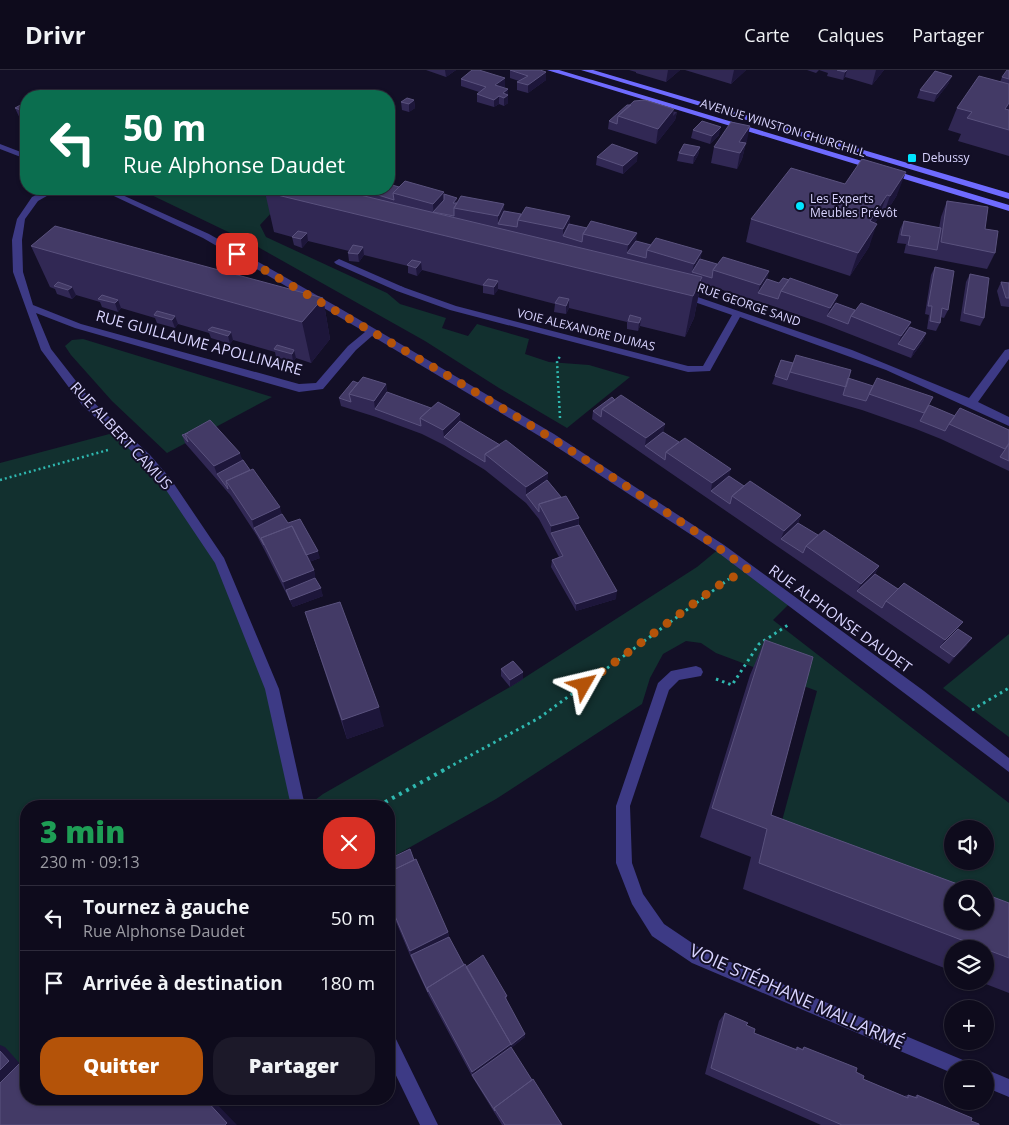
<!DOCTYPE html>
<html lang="fr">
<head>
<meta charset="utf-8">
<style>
	:root { --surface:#0e0b1c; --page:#1c1929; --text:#f1f3f6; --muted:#9b9ba3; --line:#2e2b3b; --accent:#b45309 }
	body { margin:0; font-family:"Open Sans",sans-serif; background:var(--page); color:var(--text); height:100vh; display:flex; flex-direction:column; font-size:19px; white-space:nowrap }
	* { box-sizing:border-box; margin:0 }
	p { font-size:16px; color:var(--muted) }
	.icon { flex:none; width:28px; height:28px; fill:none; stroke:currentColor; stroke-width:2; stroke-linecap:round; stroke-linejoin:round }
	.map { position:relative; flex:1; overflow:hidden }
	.panel { position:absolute; left:20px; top:730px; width:375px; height:305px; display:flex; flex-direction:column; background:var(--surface); border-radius:20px; box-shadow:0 1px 4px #0004,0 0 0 1px var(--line) }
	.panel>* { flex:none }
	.top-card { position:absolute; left:20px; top:20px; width:375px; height:105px; border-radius:20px; box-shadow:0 1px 4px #0004,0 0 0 1px var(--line); background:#0b6e4f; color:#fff; overflow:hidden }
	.buttons { position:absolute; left:944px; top:750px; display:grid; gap:10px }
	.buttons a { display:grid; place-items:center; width:50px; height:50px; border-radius:50%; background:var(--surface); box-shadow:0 1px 4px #0004,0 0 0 1px var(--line); font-size:25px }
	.pin { position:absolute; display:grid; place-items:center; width:42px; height:42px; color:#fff; margin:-21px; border-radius:10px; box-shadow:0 2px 8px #0006 }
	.me { position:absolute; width:55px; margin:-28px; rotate:53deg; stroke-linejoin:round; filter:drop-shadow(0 0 4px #0008) }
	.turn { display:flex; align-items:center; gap:18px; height:105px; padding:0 20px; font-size:22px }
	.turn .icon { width:65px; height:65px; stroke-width:2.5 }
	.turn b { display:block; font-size:35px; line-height:42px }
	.round { display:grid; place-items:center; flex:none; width:52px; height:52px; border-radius:20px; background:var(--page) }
	.head { display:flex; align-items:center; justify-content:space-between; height:85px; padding:0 20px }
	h1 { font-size:30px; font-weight:800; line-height:38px; color:#1e9e55 }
	.cta { display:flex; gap:10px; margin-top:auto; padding:10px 20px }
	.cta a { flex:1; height:58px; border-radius:20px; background:var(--accent); color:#fff; font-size:20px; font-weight:800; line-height:58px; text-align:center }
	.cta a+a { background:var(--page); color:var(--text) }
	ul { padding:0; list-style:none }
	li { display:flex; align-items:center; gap:15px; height:65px; padding:0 20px; border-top:1px solid var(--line) }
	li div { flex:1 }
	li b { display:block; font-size:19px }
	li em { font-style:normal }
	header { display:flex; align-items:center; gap:30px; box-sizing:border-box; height:70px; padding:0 25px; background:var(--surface); border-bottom:1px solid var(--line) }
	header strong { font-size:24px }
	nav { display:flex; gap:28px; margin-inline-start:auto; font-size:18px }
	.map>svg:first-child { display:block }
	.green { fill:#12302f; fill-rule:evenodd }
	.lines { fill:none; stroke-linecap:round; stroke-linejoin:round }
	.path-far2 { stroke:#2fb8b0; stroke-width:2.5; stroke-dasharray:2 3; stroke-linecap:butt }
	.path-far1 { stroke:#2fb8b0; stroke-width:3; stroke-dasharray:2.5 4; stroke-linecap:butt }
	.path { stroke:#2fb8b0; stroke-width:4; stroke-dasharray:3 5; stroke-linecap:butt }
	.service { fill:#3d3a85; fill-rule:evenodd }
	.minor { fill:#3d3a85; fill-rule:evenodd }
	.secondary { fill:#6f6bff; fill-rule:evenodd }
	.wall { fill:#312854 }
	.shaded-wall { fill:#1d163a }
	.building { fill:#433a66; stroke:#5a527e }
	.route { stroke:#b45309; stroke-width:9; stroke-dasharray:0 16.2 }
	.poi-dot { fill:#00e5ff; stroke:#130f26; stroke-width:2 }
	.labels { text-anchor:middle; stroke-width:4; stroke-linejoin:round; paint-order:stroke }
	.far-street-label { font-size:12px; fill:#d9d4ff; stroke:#130f26 }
	.far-poi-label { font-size:12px; fill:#d9d4ff; stroke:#130f26; text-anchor:start }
	.street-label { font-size:15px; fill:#d9d4ff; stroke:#130f26 }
	.near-street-label { font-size:18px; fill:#d9d4ff; stroke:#130f26 }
</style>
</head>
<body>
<header>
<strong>Drivr</strong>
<nav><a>Carte</a><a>Calques</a><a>Partager</a></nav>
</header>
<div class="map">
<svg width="1009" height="1055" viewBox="0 0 1009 1055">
	<rect width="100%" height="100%" fill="#130f26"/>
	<path class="green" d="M139 119H275L288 125 260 155 266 167 387 223 400 234 446 248 442 258 468 266 477 254 529 269 525 284 549 292 589 295 630 307 567 358 499 318 425 271 249 172Z
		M83 269 272 327 167 383 112 331 71 285 65 276 72 270Z
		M117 362 146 388 220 491 252 567 298 736H26V994L23 997 0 982V393Z
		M720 478 792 531 773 550 1009 733V848L985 839V819H952L779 762 817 621 716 583 701 573 686 571 663 584 650 608 642 634 496 729 389 789V736H307L323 724 510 617 697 497ZM952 759H985V791H952Z
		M1009 564V667L943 618Z"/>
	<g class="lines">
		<path class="path-far2" d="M560 348 557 291 561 285
			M0 410 108 380"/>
		<path class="path-far1" d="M716 609 732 615 759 574 788 555
			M972 640 1009 618
			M442 701 539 648 729 509"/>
		<path class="path" d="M378 736 444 700"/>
		<path class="service" d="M339 189 403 217 405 219 403 221H397L336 194 334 192Z"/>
		<path class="minor" d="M0 74 26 84V89L0 79Z
			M49 119H59L38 131 25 149 22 170 23 202 33 235 81 254 299 314 316 313 348 276 365 262 203 168 99 119H109L209 164 341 239 554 364 724 475 924 621 1009 688V702L716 481 546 370 372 266 356 280 323 319 299 322 75 258 36 243 51 279 90 329 150 385 170 408 224 488 279 619 305 736H291L265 619 215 493 162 414 142 391 82 335 41 280 13 202 12 170 17 149 32 127Z
			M400 216 456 236 688 296H703L732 245 680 227 678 225 683 222 852 280 969 328 1005 280 1009 279V289L978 332 1009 347V356L886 300 740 247 710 301 688 302 450 240 397 221 395 219Z
			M696 596 701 598 703 602 701 606 679 610 669 620 630 736 632 793 643 824 664 854 704 881 970 993 972 999H952V1003L692 893 652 866 632 834 616 793V736L658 613 671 601Z
			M389 965 395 967 438 1055H420L389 991Z
			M985 999 1009 1009V1027L985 1017Z"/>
		<path class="secondary" d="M547 0H559L1009 135V141Z
			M581 0H593L1009 123V129Z"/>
	</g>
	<path class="wall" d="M426 0H456L446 7Z
		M510 0 546 10 528 23 517 20V12L519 11 510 8Z
		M629 0H680L666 12 636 3V2Z
		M685 0H746L731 14Z
		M807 0H884L872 15 845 7 843 10 827 6 828 3 819 0 816 3Z
		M1009 0V86L958 71 961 64 948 60 957 38 1000 12 1002 7Z
		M461 9 505 16 503 18 508 19V33L504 36 499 34 494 37 477 32V24L479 22 461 16Z
		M949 13 934 32 917 28 920 20Z
		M414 30 415 38 409 42 402 40 401 32Z
		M26 32V55L22 53 15 38Z
		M627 35 677 42 675 50 656 74 608 59 609 51Z
		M693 60 719 65 710 74 691 68Z
		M747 71 746 73 742 89 737 99 711 93 714 77Z
		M700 77 698 85 693 94 677 91 679 83Z
		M597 87 637 91 623 104 596 95Z
		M845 114 897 125 882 149 878 148 875 153 869 177 850 206 746 172 751 149Z
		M399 117 444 124 457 133 521 144 570 146 569 154 651 175 702 181 700 189 767 209 855 240 911 252 908 260 926 263 923 271 911 288 824 254 776 237 701 213 694 248 685 267 640 256 638 261 627 259V252L569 238 566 244 554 242 555 234 498 219 494 225 483 223V216L422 200 417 206 408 203V196L364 185 359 192 349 191 348 183 349 181 308 171 302 178 294 175 292 167 274 162 265 122 351 123 341 119H389Z
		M947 131 985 159 995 183 987 199 904 183 906 174 897 173 900 159 904 151 939 158 941 147Z
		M31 176 323 228 330 269 311 293 296 288 293 292 276 287 275 282 233 270 230 274 211 268 209 263 178 254 175 258 157 253 155 248 121 238 118 242 102 237 100 232 76 225 72 229 57 224 55 219 50 217Z
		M935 197 948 240 944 248 940 247V253L936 261 927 259 929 245 925 244 931 205Z
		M970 204 984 248 980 256 960 251 966 212Z
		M1009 211V237L1001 236 997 221 1001 212 1008 213Z
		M781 290 848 308 929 336 955 346 1009 360V401L941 369 916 359 862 340 772 314Z
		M358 313 386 314 387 322 460 351 548 403 547 410 579 448V455L616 529 576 541 551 497 552 490 559 487 539 449 526 433 485 400 444 375 422 364 376 347 341 336 339 328Z
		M615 330 665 354 663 362 744 416 801 445 798 453 818 465 879 496 875 504 958 559 967 575 949 594 592 349 593 341Z
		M210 350 243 390 288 453 320 488 309 492 314 500 315 508 323 526 293 537 266 483 257 466 231 426 219 412 185 373 182 365Z
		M305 542 384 656 347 669 312 563Z
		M765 570 771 745 1009 833V923L978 911H985V879H952V901L743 819 751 787 700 767 750 605Z
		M501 599 523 602V609L510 617 501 606Z
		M389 789 448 862 449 867 464 895 507 926 506 930 525 967 511 978 532 1010 562 1055H502L473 1008 429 926 412 890 389 835Z
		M725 943 746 955 754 963 795 979 797 977 801 979 804 977 856 1002 863 1009 904 1026 908 1025 914 1027 917 1025 979 1055H821L705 1004 719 951Z"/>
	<path class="shaded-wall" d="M445 0H456L446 7Z
		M668 0H680L666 12Z
		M734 0H746L731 14Z
		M847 0 845 7 843 10 845 2Z
		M876 0H884L872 15Z
		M546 2V10L528 23V15Z
		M952 6 949 13 934 32 937 24Z
		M505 8V16L495 23V15Z
		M508 19V33L504 36V28L503 23Z
		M499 26V34L494 37V30Z
		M414 30 415 38 409 42V34Z
		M1009 33V41L1005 39Z
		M674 39 672 54 656 74 658 59Z
		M677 42 675 50 672 54 673 46Z
		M750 56 747 71 739 83V72Z
		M721 57 719 65 710 74 712 66Z
		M746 73 742 89 737 99 740 83Z
		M700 77 698 85 693 94 694 86Z
		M638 83 637 91 623 104V96Z
		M906 102 897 125 882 149 890 126Z
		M374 119H388L375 124Z
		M444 122 445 138 434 150 433 134Z
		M887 125 878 148 861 174 870 151Z
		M457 128 458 136 453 133Z
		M504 134V150L498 154V146Z
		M570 146 569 162 563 166V159Z
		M877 154 869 177 850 206 858 183Z
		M307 163 308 171 302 178 301 169Z
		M637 163 635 179 627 183 628 175Z
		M363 177 364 185 359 192 358 184Z
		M702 181 699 197 692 202 694 194Z
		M421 192 422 200 417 206 416 198Z
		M769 201 765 218 758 223 756 231 760 215Z
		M702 207 694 248 685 267 693 226Z
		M498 211V220L494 225V217Z
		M72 217 76 225 72 229 68 220Z
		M838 225 833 241 827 246 830 238Z
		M323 228 330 269 311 293 302 252Z
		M569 229V238L566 244V236Z
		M118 230 121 238 118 242 115 233Z
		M175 246 178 254 175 258 172 250Z
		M641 248 640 256 638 261 639 253Z
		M911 252 904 268 898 274 901 266Z
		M231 262 233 270 230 274 228 266Z
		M926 263 923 271 911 288 914 280Z
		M294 280 296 288 293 292 292 284Z
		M386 314 388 330 375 339 374 331Z
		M460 344 461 359 444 367 443 360Z
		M665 354 662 370 645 376 646 368Z
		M240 383 245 398 217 404 214 396Z
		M731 399 727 414 711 421 712 413Z
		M548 403 547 418 526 425V417Z
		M280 437 284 452 254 458 252 450Z
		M801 445 795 460 781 469 784 461Z
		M579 448 578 463H551V471V456Z
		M318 481 320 488 306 493 304 486Z
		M879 496 871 511 857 521 861 514Z
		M314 500 317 515 286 520 288 527 283 512Z
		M321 518 323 526 293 537 290 530Z
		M617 521 616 529 576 541V534Z
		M963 552 953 566 940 577 945 570Z
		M972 568 967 575 949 594 954 587Z
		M523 602V609L510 617V610Z
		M379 637 384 656 347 669 342 650Z
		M448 862 450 871 411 885 410 881Z
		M525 964V967L510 979 472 1005 473 1008 472 1002Z
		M0 975 5 977 23 997 0 1021Z
		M205 1029H213H212L237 1055H225Z"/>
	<path class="building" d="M472 0H479L505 8 495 15 508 19 503 23 508 25 504 28 499 26 494 30 477 24 486 17 461 9Z
		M510 0H540L546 2 528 15 517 12 528 6Z
		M837 0H847L845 2Z
		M1007 0H1009V9L1002 7Z
		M935 1 952 6 937 24 920 20Z
		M979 6 1009 14V33L1005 39 1009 40V60L967 48 972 42 957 38Z
		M407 28 414 30 409 34 401 32Z
		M645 30 674 39 658 59 618 46 634 31Z
		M26 32V42L15 38Z
		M627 35H631L618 46 617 54 609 51Z
		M702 51 721 57 712 66 693 60Z
		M731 52 750 56 739 72 746 73 740 83 714 77Z
		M612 74 638 83 623 96 597 87Z
		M684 74 700 77 694 86 679 83Z
		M862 89 906 102 890 126 887 125 870 151 877 154 858 183 751 149 791 98 845 114Z
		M405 111 444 122 433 134 393 123Z
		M389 114 399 117 393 123 394 130 375 124 382 119H389Z
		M268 119H335L702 207 693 226 265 122Z
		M444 124 457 128 453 133H457L454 138V146L433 142 444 130Z
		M461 126 504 134 498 146 454 138Z
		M947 131 988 137 985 159 998 161 995 183 941 172Z
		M526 137 570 146 563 159 518 150Z
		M504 141 521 144 518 150 517 157 498 154Z
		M591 151 637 163 628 175 583 164Z
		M904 151 941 158 937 180 908 175 910 166 901 165Z
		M569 154 587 158 583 164 582 172 563 166Z
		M55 156 323 228 302 252 31 176Z
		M298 161 307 163 301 169 292 167Z
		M656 168 702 181 694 194 647 180Z
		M636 171 651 175 647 180 646 188 627 183Z
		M353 175 363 177 358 184 348 183Z
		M723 187 769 201 760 215 713 200Z
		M700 189 717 194 713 200 712 208 692 202Z
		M412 190 421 192 416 198 407 195Z
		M935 197 954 201 948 240 942 238 940 253 930 251 932 236H928Z
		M970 204 989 208 984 248 964 243Z
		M783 208 789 210 781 221 778 229 758 223 767 209 779 213Z
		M790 208 838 225 830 238 781 221Z
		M488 209 498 211 494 217 483 215Z
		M58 212 72 217 68 220 54 216Z
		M1001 212 1009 213V228H1006Z
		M102 225 118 230 115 233 98 229Z
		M559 227 569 229 566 236 555 233Z
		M836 233 855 240 851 246 848 254 827 246Z
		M861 233 911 252 901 266 851 246Z
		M157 241 175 246 172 250 154 245Z
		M630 245 641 248 639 253 628 251Z
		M212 257 231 262 228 266 208 260Z
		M910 257 926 263 914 280 898 274Z
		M277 275 294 280 292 284 274 279Z
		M796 285 851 300 846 317 790 302Z
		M781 290 793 293 787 310 775 306Z
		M363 307 386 314 374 331 349 324Z
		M848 308 873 316 866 331 843 325Z
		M877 308 933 327 924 343 869 324Z
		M353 311 358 313 349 324 351 332 339 328Z
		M387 322 431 338 420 348 421 356 375 339Z
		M621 325 665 354 646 368 602 339Z
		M612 327 615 330 602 339 601 347 593 341Z
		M438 332 460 344 443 360 420 348Z
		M929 335 955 346 949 354 945 361 920 351Z
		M960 338 1009 360V373L1005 379 949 354Z
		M210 350 240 383 214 396 185 364Z
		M460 351 500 375 485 384V392L444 367Z
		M663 362 679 372 666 382 665 390 645 376Z
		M188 363 185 364 188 372 182 365Z
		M685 368 731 399 712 413 666 382Z
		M506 370 548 403 526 417 485 384Z
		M1009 374V391L1000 387Z
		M243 390 250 400 226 411 228 419 217 404Z
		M253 399 280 437 252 450 226 411Z
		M729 406 744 416 732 426 730 434 711 421Z
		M547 410 561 427 539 434V442L526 425Z
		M750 411 801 445 784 461 732 426Z
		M566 426 579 448 551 456 539 434Z
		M282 444 288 453 300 449 318 481 306 485 292 456 261 468 264 475 254 458Z
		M798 453 818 465 806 476 803 483 781 469Z
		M579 455 617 521 576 534 552 490 563 486 551 463Z
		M292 456 314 500 283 512 261 468Z
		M824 460 879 496 861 514 806 476Z
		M875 504 898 519 886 531 882 538 857 521Z
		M315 508 321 518 290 530 286 520Z
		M904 513 963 552 945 570 886 531Z
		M340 532 379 637 342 650 305 542Z
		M958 559 972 568 954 587 940 577Z
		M765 570 813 587 771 745 971 819H952V851H985V824L1009 833V888L759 793 767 759 712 738Z
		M513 591 523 602 510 610 501 599Z
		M410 779 414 790 389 802V789Z
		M416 789 448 862 410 881 389 832V802Z
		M449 867 464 895 427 918 428 922 411 885Z
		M483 885 507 926 505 927 525 964 511 975V974L466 897Z
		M465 894 511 974 472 1002 427 918Z
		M725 943 748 953 746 955 755 959 754 963 797 980V977L803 980 804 977 857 998 856 1002 864 1006 863 1009 908 1028V1025L917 1028V1025L972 1048 971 1051 979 1054V1055H842L711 998Z
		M511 977 532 1010 494 1038 495 1041 472 1005Z
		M0 981 9 991 0 1000Z
		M26 987V1029H205L227 1053 225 1055H0V1013Z
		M533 1009 562 1055H505L494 1038Z"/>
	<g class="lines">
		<path class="route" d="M237 184C361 256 486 325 606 403 653 434 702 464 747 499L716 517 584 615"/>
	</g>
	<g class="poi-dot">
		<rect x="907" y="83" width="10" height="10" rx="2.5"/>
		<circle cx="800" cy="136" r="5"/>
	</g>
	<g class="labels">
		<g class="far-street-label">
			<text transform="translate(783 58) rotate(17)" y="4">AVENUE WINSTON CHURCHILL</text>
			<text transform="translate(749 235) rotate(19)" y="4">RUE GEORGE SAND</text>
			<text transform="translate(586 260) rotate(14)" y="4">VOIE ALEXANDRE DUMAS</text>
		</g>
		<g class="far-poi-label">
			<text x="922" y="92">Debussy</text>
			<text x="810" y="133">Les Experts<tspan x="810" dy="14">Meubles Prévôt</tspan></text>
		</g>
		<g class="street-label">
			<text transform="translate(199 273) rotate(15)" y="5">RUE GUILLAUME APOLLINAIRE</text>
			<text transform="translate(121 366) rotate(47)" y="5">RUE ALBERT CAMUS</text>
			<text transform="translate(840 549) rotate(36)" y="5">RUE ALPHONSE DAUDET</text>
		</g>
		<g class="near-street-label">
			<text transform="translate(797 927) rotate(24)" y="6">VOIE STÉPHANE MALLARMÉ</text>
		</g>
	</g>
</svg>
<div class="buttons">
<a><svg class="icon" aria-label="sound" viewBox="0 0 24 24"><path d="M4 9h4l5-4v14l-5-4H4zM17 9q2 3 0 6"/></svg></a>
<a><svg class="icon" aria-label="search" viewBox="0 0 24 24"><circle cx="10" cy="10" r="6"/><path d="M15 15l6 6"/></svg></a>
<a><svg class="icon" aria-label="layers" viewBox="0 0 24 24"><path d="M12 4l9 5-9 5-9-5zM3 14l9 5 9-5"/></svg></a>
<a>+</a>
<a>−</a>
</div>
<div class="pin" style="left:237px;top:184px;background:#d93025"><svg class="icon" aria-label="arrive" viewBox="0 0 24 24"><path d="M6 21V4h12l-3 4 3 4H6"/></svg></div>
<svg class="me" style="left:584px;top:615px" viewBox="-20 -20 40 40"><path d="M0-17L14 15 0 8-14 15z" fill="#b45309" stroke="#fff" stroke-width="4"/></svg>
<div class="top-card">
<div class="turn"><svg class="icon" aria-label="left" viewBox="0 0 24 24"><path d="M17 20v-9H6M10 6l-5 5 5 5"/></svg><div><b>50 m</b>Rue Alphonse Daudet</div></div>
</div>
<section class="panel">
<div class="head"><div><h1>3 min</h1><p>230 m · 09:13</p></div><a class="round" style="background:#d93025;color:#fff"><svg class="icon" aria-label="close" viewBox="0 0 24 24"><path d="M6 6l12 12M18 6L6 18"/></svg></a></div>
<ul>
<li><svg class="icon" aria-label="left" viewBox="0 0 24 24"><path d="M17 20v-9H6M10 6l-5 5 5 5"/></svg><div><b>Tournez à gauche</b><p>Rue Alphonse Daudet</p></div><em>50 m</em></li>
<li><svg class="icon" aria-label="arrive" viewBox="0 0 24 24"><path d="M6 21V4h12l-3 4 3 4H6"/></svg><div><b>Arrivée à destination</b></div><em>180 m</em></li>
</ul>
<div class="cta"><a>Quitter</a><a>Partager</a></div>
</section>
</div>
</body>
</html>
